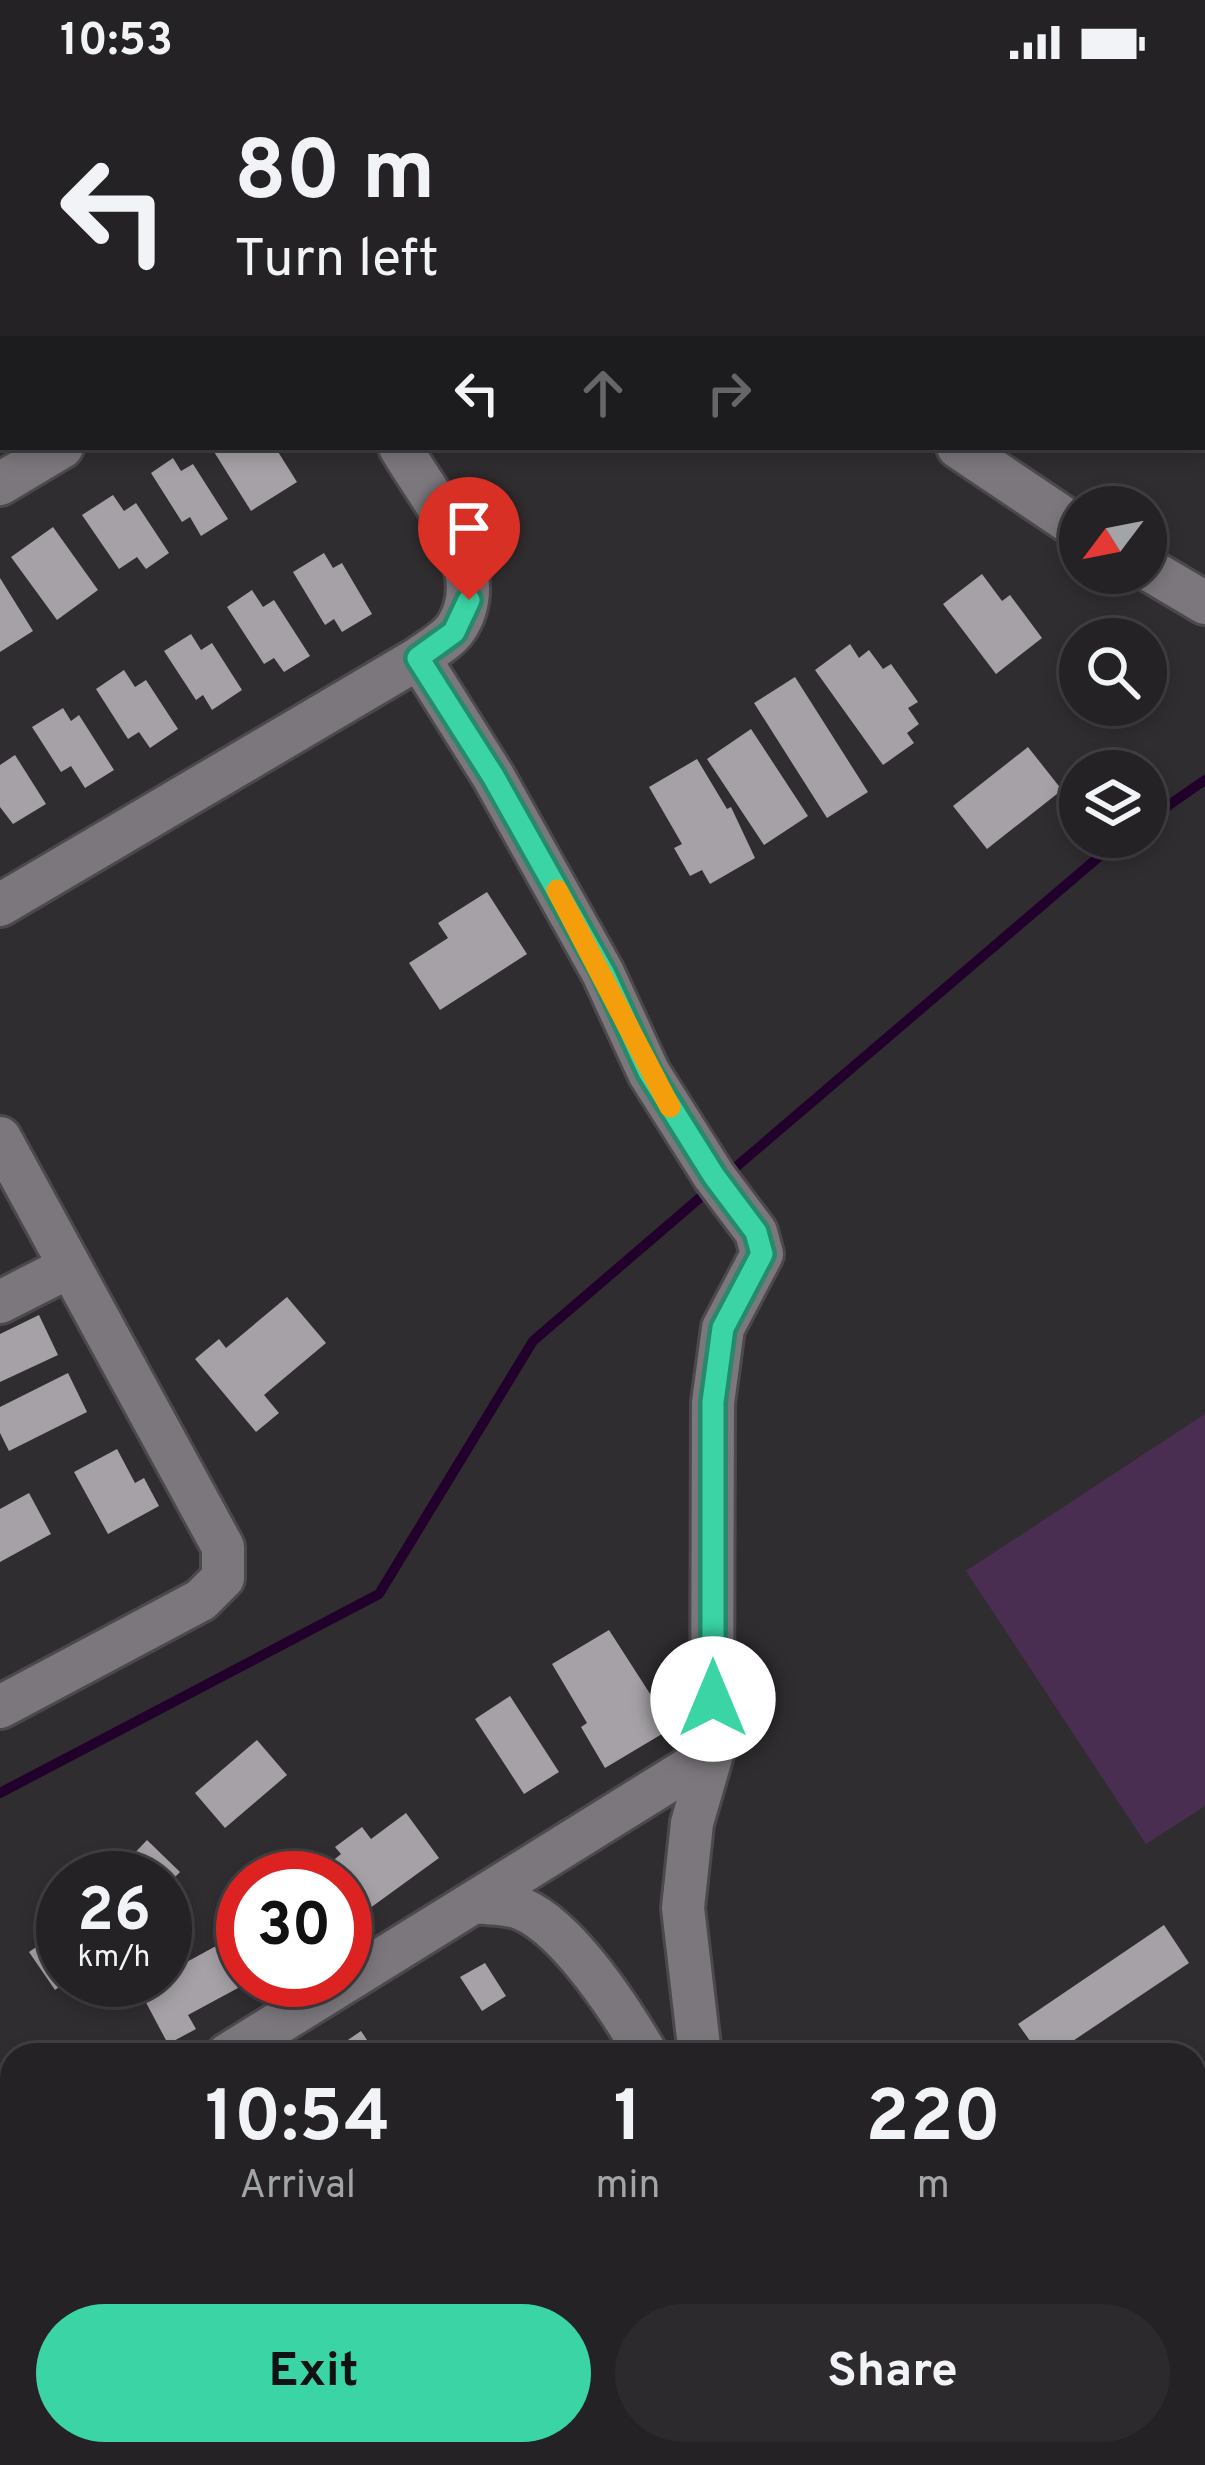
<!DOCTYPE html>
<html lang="en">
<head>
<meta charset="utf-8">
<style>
	:root { --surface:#242225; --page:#2c2a2d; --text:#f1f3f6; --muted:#a3a4a7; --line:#413f42; --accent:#3ad4a5 }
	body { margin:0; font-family:Overpass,sans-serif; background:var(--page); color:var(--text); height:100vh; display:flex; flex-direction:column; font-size:45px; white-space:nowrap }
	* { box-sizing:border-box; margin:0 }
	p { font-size:39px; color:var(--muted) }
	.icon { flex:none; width:66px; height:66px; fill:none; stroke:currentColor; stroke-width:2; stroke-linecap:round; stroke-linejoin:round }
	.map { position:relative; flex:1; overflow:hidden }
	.drawer { position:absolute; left:0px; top:1959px; width:1206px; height:423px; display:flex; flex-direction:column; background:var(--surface); border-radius:36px 36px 0 0; box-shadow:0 6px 18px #0003,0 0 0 3px var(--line) }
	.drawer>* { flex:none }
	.top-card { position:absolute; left:0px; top:0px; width:1206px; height:366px; box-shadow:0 6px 18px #0003,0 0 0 3px var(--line); background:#242225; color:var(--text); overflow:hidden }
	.needle { width:78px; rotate:238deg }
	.controls { position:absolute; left:1059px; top:402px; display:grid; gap:24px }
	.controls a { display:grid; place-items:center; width:108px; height:108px; border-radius:50%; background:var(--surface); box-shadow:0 6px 18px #0003,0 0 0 3px var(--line); font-size:60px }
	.speed { position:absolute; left:36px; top:1767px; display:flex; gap:24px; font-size:60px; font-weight:700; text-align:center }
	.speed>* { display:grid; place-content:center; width:156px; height:156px; border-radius:50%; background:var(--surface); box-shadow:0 6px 18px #0003,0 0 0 3px var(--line); line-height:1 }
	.speed small { font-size:30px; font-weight:400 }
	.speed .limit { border:18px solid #d22; background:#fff; color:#111 }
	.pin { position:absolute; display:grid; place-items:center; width:102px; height:102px; color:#fff; margin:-123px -51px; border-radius:50% 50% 50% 0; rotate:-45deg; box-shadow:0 0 12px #0007 }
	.pin .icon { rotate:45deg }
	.me { position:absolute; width:132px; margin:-66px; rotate:0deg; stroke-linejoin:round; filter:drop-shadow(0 0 9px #0008) }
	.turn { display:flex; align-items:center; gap:42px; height:252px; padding:0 36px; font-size:54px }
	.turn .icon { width:156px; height:156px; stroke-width:2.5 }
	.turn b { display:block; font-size:84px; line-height:102px }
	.lanes { display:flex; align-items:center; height:114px; padding:0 36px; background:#0003; justify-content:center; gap:60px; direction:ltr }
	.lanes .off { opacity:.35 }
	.eta { display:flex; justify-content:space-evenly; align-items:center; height:204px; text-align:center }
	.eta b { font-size:72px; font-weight:700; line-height:84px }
	.action { display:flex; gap:24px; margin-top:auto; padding:24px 36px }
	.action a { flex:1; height:138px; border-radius:72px; background:var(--accent); color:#111; font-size:48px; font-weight:700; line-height:138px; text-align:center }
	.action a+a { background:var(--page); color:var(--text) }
	.status { display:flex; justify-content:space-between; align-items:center; height:84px; padding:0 60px; background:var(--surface); direction:ltr }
	.status svg { height:33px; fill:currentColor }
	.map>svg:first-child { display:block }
	.green { fill:#492e52 }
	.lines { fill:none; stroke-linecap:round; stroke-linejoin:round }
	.stream { stroke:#21002b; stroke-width:10 }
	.building { fill:#a5a1a6 }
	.street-casing { stroke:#4c494d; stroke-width:48 }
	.street { stroke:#7b777c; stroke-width:42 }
	.route-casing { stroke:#268a6b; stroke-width:30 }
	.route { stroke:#3ad4a5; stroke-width:21 }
	.slow { stroke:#f59e0b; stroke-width:21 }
</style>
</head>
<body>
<div class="status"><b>10:53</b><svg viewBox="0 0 49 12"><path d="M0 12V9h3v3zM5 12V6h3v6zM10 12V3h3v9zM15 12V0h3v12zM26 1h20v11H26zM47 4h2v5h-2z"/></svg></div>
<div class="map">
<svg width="1205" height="2381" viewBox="0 0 1205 2381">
	<rect width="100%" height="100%" fill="#302d31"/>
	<path class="green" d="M1205 1330V1722L1146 1760 966 1487Z"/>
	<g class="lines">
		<path class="stream" d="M1146 737 1205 696
			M723 1094 1122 753
			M0 1709 379 1510 533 1257 709 1106"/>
	</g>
	<path class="building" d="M211 363H275L297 398 251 427Z
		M173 374 181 387 193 380 228 435 201 452 190 433 182 438 151 389Z
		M113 411 124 427 136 419 169 469 146 485 137 473 119 485 82 431Z
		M53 443 98 506 57 536 11 473Z
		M324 469 333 484 342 479 372 530 342 548 334 535 325 541 293 488Z
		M982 490 1002 517 1010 511 1042 554 996 590 943 520Z
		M0 494 33 547 0 568Z
		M252 506 263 523 274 516 310 572 284 588 274 574 264 580 227 523Z
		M191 550 201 566 212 559 242 606 212 626 203 611 196 616 164 567Z
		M850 560 859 574 869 566 883 585 891 580 918 618 908 624 919 640 907 649 914 659 883 681 815 586Z
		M124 586 135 603 146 596 178 645 150 664 139 648 128 655 96 605Z
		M795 593 868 708 827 734 754 619Z
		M63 624 71 637 79 631 114 686 85 704 71 682 61 688 32 643Z
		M751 645 808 732 764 761 707 675Z
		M1028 663 1062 706 987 765 953 722Z
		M15 671 46 720 13 740 0 723V681Z
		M697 675 727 725 731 723 755 774 710 800 702 786 690 792 674 764 682 760 649 703Z
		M487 808 527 870 440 926 409 879 448 854 438 839Z
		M287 1213 326 1259 264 1311 279 1329 256 1348 195 1275 219 1255 226 1264Z
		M39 1231 58 1271 0 1298V1250Z
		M68 1289 87 1328 9 1367 0 1349V1323Z
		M117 1365 135 1399 144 1394 159 1422 108 1450 74 1388Z
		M29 1409 51 1450 0 1478V1425Z
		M609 1546 672 1644 605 1684 581 1643 587 1639 552 1580Z
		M510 1612 559 1688 524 1710 475 1635Z
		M257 1656 287 1691 225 1744 195 1709Z
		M406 1729 439 1774 366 1827 330 1779 341 1770 335 1763 362 1743 371 1755Z
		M147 1756 180 1788 165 1803V1794H119L115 1790Z
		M1164 1841 1189 1879 1052 1971H1040L1018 1940Z
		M63 1844V1896H68L55 1906 29 1868Z
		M216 1862 238 1904 188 1931 196 1945 168 1960 134 1896H165V1871L172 1886Z
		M485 1879 506 1912 482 1927 460 1893Z
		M361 1947 377 1971H326Z
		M1205 2084V2160L1194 2167V2092Z
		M12 2360V2370H32L35 2377 0 2381V2366Z
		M968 2370H1015L1022 2381H975Z"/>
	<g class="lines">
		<g class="street-casing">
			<path id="street" d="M174 0 176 3
				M609 0 611 3
				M958 363 1080 445
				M0 400 62 363
				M1146 484 1205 519
				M419 574 493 692 603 889 649 989 714 1092 756 1148 762 1170 723 1244 713 1319 712 1670 692 1739 683 1824 700 1971
				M0 821 419 574C430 566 448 556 456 544 495 486 429 414 400 363
				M0 1054 223 1463V1494L201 1516 0 1623
				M0 1218 67 1184
				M474 1818 712 1670
				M227 1971 474 1818C489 1820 509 1819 522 1825 569 1845 622 1928 647 1971
				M0 2110 12 2102
				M188 2370 196 2381
				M896 2370 903 2381
				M134 2381 152 2370"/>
		</g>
		<use href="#street" class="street"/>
	</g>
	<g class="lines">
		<g class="route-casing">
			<path id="route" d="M469 516 454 548 418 574 493 692 604 890 649 988 714 1092 756 1148 762 1170 723 1244 713 1318V1615"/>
		</g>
		<use href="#route" class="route"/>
		<path class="slow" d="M557 806 670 1023"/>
	</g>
</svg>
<div class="controls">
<a><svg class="needle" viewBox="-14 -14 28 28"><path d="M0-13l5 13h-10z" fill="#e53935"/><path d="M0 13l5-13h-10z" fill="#a3a4a7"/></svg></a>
<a><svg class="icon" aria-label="search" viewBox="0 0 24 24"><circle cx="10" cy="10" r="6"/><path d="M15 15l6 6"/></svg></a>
<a><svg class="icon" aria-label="layers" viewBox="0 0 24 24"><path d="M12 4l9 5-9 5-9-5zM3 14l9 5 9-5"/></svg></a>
</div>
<div class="speed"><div>26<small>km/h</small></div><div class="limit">30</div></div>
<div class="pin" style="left:469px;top:516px;background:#d93025"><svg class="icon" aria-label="arrive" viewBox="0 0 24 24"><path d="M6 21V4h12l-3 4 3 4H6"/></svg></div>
<svg class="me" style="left:713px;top:1615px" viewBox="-20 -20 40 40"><circle r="19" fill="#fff"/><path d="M0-13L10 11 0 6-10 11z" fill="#3ad4a5"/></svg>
<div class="top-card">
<div class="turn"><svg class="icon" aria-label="left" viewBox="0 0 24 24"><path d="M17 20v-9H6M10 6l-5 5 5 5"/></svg><div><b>80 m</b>Turn left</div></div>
<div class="lanes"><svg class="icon" aria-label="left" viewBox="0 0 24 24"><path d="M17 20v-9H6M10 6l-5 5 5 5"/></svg><svg class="icon off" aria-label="ahead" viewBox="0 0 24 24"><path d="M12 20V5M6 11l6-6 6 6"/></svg><svg class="icon off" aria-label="right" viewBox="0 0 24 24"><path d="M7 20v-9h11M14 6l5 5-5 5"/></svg></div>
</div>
<section class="drawer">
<div class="eta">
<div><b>10:54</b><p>Arrival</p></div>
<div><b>1</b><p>min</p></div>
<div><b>220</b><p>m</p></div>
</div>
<div class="action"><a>Exit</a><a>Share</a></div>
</section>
</div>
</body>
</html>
